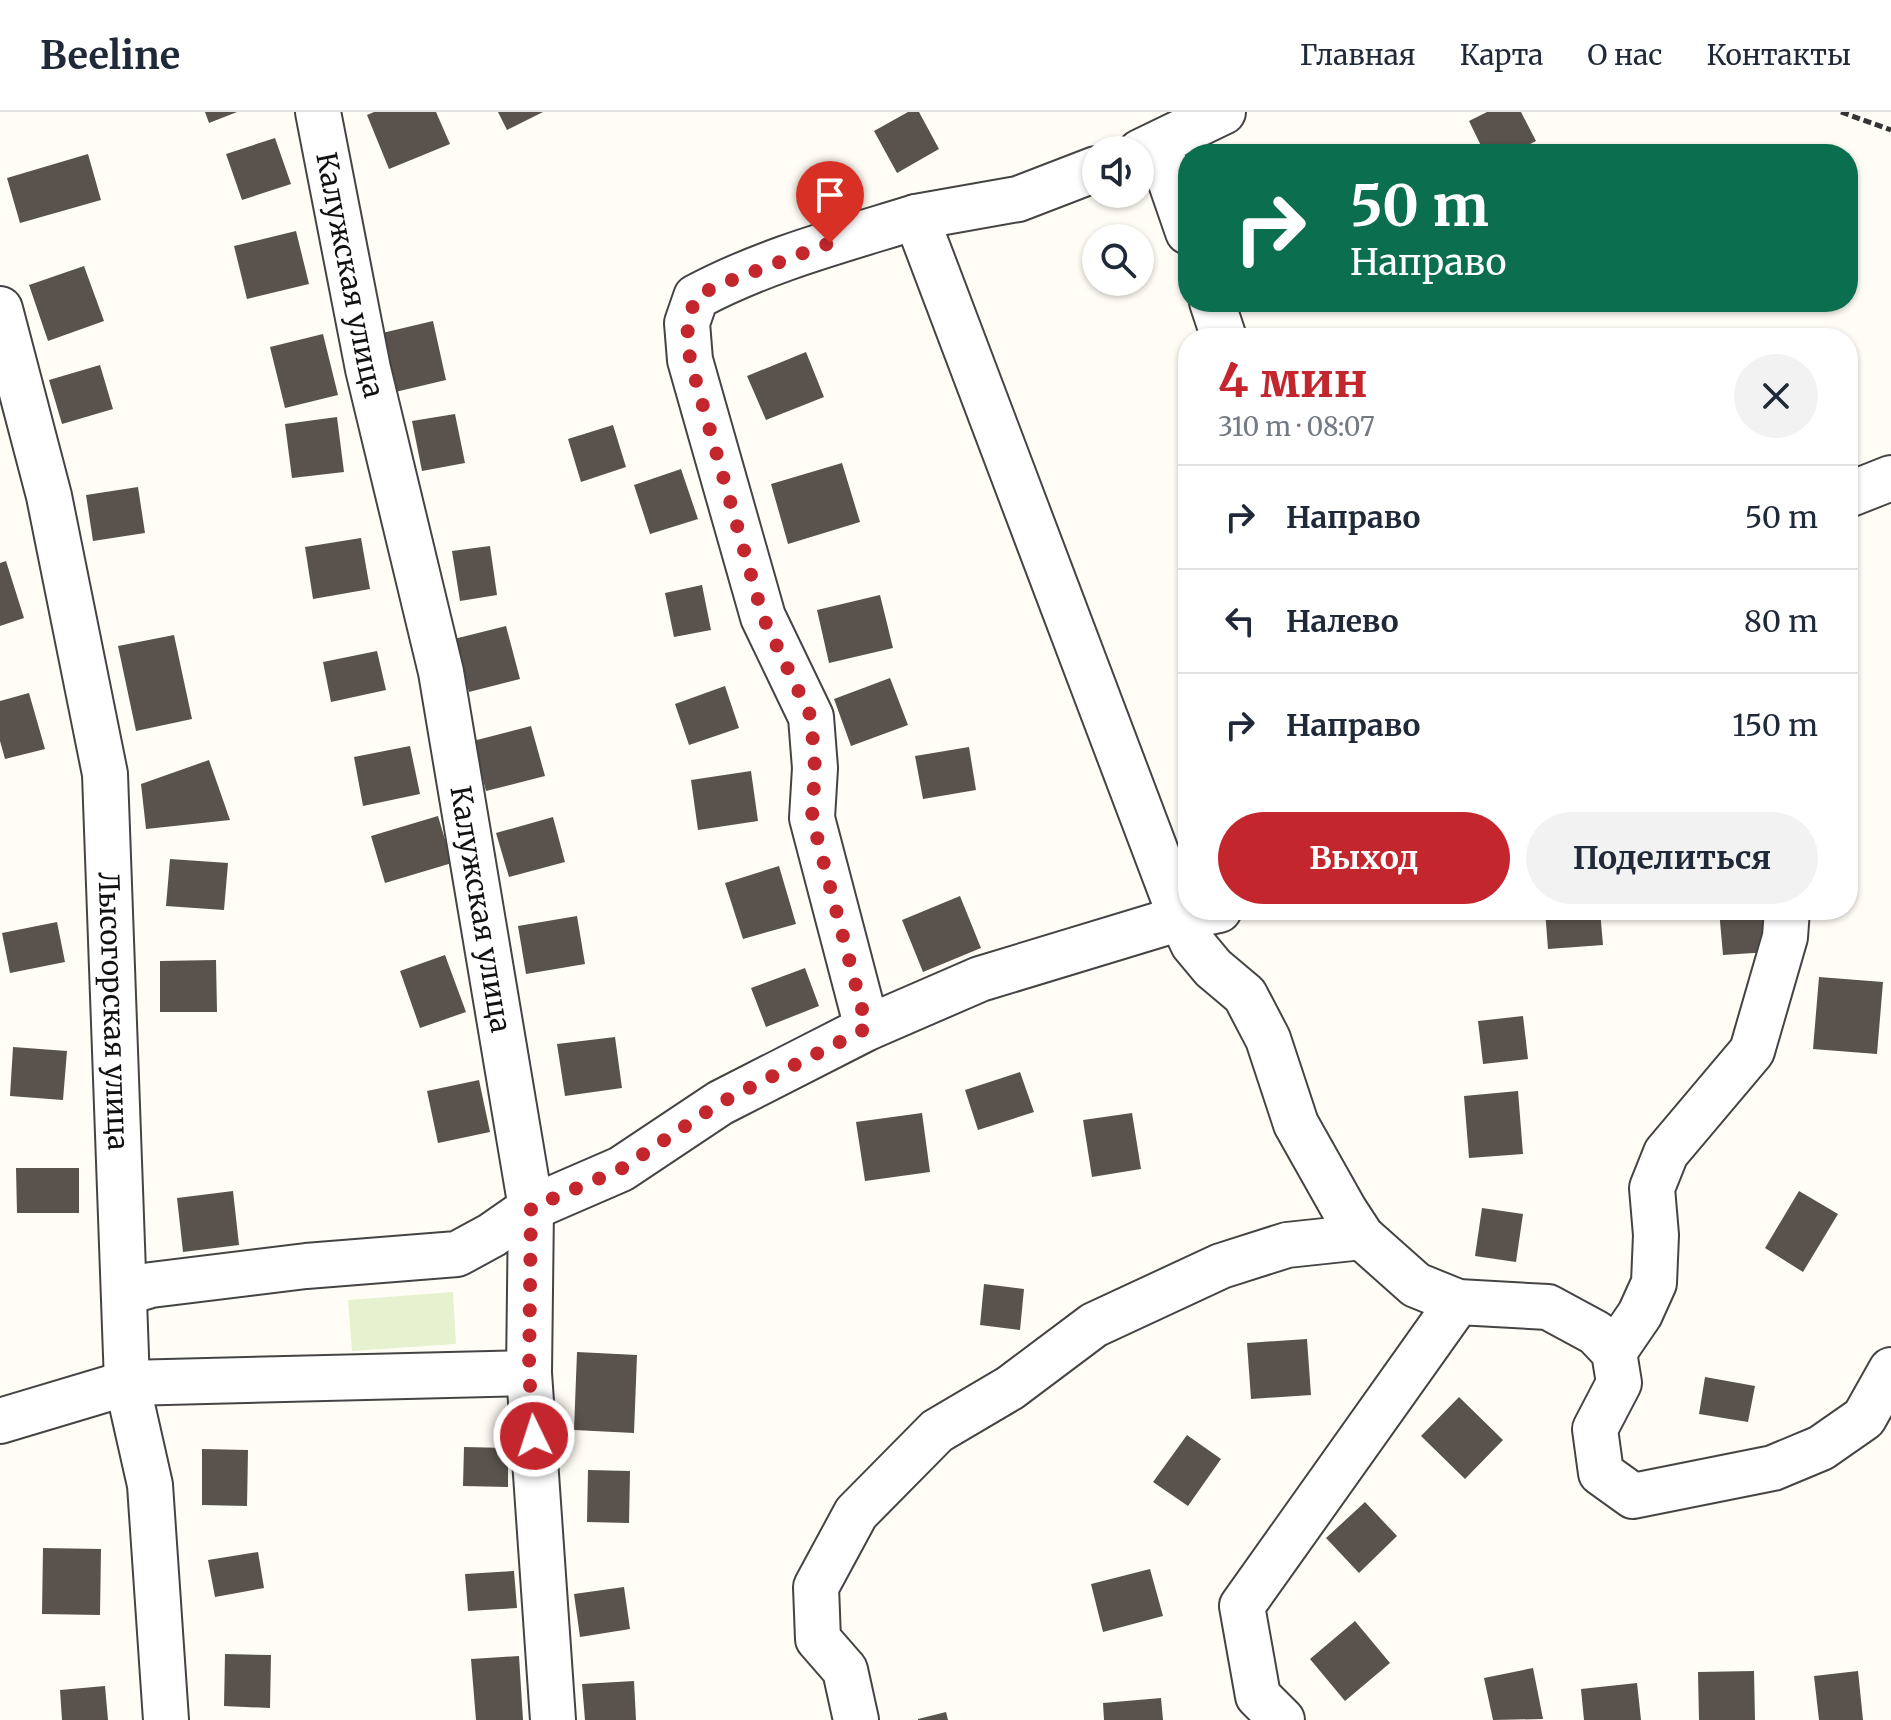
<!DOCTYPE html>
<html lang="ru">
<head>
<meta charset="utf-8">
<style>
	:root { --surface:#fff; --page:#f2f2f3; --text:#1f2937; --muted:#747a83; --line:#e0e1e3; --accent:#c4262e }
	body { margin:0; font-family:Merriweather,serif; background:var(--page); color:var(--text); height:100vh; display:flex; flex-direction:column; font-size:30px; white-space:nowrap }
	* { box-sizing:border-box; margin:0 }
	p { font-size:26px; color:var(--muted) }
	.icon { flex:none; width:44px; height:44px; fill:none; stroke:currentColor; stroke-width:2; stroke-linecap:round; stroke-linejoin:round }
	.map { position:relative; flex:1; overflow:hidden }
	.panel { position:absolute; left:1178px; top:216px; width:680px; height:592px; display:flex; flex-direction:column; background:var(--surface); border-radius:32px; box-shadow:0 2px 6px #0004 }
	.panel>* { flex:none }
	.hud { position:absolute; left:1178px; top:32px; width:680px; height:168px; border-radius:32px; box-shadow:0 2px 6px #0004; background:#0b6e4f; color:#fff; overflow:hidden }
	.fabs { position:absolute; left:1082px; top:24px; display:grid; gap:16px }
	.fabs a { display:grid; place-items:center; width:72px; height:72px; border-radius:50%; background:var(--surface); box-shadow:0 2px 6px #0004; font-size:40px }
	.pin { position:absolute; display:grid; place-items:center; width:68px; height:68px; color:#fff; margin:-82px -34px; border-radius:50% 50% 50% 0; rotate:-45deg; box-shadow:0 0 8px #0007 }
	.pin .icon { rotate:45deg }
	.me { position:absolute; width:88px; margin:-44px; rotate:356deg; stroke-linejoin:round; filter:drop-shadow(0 0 6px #0008) }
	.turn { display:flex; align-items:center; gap:28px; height:168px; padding:0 40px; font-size:36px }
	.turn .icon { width:104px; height:104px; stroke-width:2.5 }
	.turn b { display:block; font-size:56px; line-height:68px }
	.round { display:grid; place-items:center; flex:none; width:84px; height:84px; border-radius:42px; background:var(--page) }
	.headline { display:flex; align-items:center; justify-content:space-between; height:136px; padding:0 40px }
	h1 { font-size:48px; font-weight:700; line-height:60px; color:var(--accent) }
	.cta { display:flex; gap:16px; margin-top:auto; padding:16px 40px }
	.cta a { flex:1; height:92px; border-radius:48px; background:var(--accent); color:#fff; font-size:32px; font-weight:700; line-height:92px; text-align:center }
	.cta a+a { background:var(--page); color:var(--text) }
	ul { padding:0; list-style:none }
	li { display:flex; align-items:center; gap:24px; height:104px; padding:0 40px; border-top:2px solid var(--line) }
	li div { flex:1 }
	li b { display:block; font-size:30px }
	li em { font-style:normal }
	header { display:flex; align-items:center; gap:48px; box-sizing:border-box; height:112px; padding:0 40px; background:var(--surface); border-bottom:2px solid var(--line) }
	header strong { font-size:38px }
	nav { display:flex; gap:44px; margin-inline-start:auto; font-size:28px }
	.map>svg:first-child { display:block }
	.pitch { fill:#e6f2cf }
	.building { fill:#5a524d }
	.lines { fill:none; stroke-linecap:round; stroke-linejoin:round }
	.minor-casing { stroke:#444; stroke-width:48 }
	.path { stroke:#333; stroke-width:5; stroke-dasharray:8 4; stroke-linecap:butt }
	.minor { stroke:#fff; stroke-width:44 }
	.route { stroke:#c4262e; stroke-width:14; stroke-dasharray:0 25.2 }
	.labels { text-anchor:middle; stroke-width:8; stroke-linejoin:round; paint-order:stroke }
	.street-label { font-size:28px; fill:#111; stroke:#fff }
</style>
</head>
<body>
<header>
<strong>Beeline</strong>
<nav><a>Главная</a><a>Карта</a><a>О нас</a><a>Контакты</a></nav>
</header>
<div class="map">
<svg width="1891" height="1608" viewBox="0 0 1891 1608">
	<rect width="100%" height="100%" fill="#fffdf5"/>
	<path class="pitch" d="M453 1180 456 1232 352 1239 348 1188Z"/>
	<path class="building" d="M205 0H237L209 11Z
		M374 0H436L450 32 389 57 367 3Z
		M498 0H543L507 18Z
		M908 0H919L939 37 897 61 874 19Z
		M1487 0H1521L1536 29 1511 42H1485L1469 9Z
		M275 26 291 72 242 88 226 42Z
		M88 42 101 88 20 111 7 66Z
		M296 119 309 172 247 187 234 134Z
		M84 154 104 209 48 229 29 173Z
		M433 209 446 268 391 281 378 222Z
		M323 222 338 283 285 296 270 235Z
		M806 240 824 285 766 308 747 264Z
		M100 253 113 297 62 312 49 268Z
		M455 302 465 351 422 359 412 309Z
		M337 305 344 360 292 366 285 312Z
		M613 313 626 355 581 370 568 327Z
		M1188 330V358L1178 335Z
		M842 351 860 410 788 432 771 372Z
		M681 357 698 407 650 422 634 373Z
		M138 375 145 421 93 429 86 383Z
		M361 426 370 477 313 487 305 435Z
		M490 434 497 483 460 489 452 439Z
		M6 449 24 506 0 514V451Z
		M702 473 711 518 674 525 665 481Z
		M880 483 893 536 829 551 817 498Z
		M506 514 520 567 469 580 454 527Z
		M174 523 192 607 136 619 118 534Z
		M377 539 386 578 331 590 323 550Z
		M890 566 908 613 851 634 834 587Z
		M725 574 739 616 689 633 675 592Z
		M29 581 45 637 5 647 0 629V589Z
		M531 614 545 664 486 679 473 629Z
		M410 634 420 682 363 694 354 645Z
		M969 635 976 678 923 687 915 644Z
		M209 648 230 708 146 717 141 672Z
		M751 659 758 709 698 718 691 668Z
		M438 704 452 751 385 771 371 724Z
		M553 705 565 750 509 765 496 721Z
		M170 747 228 751 224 798 166 794Z
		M779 754 796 812 743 827 725 771Z
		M960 784 981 836 923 860 902 808Z
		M1545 798H1600L1603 833 1548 837Z
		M1719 798H1766L1769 840 1723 843Z
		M577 804 585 852 526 862 518 814Z
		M57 810 65 850 10 861 2 821Z
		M445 843 466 900 420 916 400 859Z
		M216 848 217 900H160V849Z
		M805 856 819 894 766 915 751 876Z
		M1819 865 1883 870 1877 942 1813 937Z
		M1523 904 1528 947 1483 952 1478 909Z
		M615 925 622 976 565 984 557 932Z
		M13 935 67 939 63 988 10 984Z
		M1020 960 1034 1000 978 1018 965 978Z
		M479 968 490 1020 438 1031 427 979Z
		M1518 979 1523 1042 1469 1046 1464 984Z
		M922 1001 930 1060 865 1069 856 1010Z
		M1132 1001 1141 1057 1092 1065 1083 1008Z
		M16 1056H79V1101H17Z
		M233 1079 239 1133 183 1140 177 1086Z
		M1799 1079 1838 1102 1803 1160 1765 1136Z
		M1482 1096 1523 1102 1516 1150 1475 1144Z
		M984 1172 1024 1177 1020 1218 980 1213Z
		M1307 1227 1311 1283 1251 1287 1247 1231Z
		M577 1240 637 1243 634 1321 574 1318Z
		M1705 1265 1755 1274 1748 1310 1699 1302Z
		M1459 1285 1503 1328 1465 1367 1421 1324Z
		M1187 1323 1221 1347 1188 1394 1153 1370Z
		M464 1335 508 1336V1375L463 1374Z
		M202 1337 248 1338 247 1394 202 1393Z
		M588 1358 630 1359 629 1411 587 1410Z
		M1365 1390 1397 1424 1359 1461 1326 1426Z
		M43 1436 101 1437 100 1503 42 1502Z
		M258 1440 264 1476 215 1485 208 1448Z
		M1150 1457 1163 1504 1103 1520 1091 1472Z
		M514 1459 517 1496 468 1499 465 1462Z
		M624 1475 630 1517 580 1525 574 1482Z
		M1355 1509 1390 1551 1345 1589 1310 1547Z
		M225 1542 271 1543 270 1596 224 1594Z
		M519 1544 523 1608H476L471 1547Z
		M1533 1556 1543 1607 1493 1608 1484 1566Z
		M1754 1559 1755 1608H1699L1698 1560Z
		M1858 1559 1863 1608H1819L1814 1564Z
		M634 1569 636 1608H585L582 1572Z
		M1637 1571 1641 1608H1584L1581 1577Z
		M105 1574 108 1608H62L60 1578Z
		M1161 1586 1163 1608H1104L1103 1591Z
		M946 1600 948 1608H918V1607Z"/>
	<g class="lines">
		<g class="minor-casing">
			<g id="minor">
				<path id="s1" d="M318 0 368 257 441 560 531 1096 529 1261 553 1608"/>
				<path d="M1158 33 1188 120"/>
				<path d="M1140 40 1223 0"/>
				<path d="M1096 57 1018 87 916 105 1181 806 1193 832 1213 856 1245 883 1268 927 1296 1012 1345 1099 1362 1125 1416 1173 1458 1190 1548 1195 1596 1221 1614 1240 1619 1271 1595 1317 1601 1361 1633 1384 1773 1356 1821 1336 1864 1306 1891 1258"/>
				<path d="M1212 190 1224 226"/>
				<path id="s2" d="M0 197 49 384 105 662 127 1271 150 1373 166 1608"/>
				<path d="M1848 383 1891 366"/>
				<path d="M867 916 812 706 815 656 811 605 763 505 690 248 687 211 696 185C765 148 842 128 916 105"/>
				<path d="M124 1181 151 1173 306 1154 457 1142 492 1123 531 1096 621 1057 720 991 867 916 980 867 1181 806 1219 798"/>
				<path d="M1614 1240 1640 1202 1654 1171 1656 1123 1652 1076 1666 1041 1752 939 1785 825 1787 798"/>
				<path d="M0 1309 127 1271 529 1261"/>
				<path d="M856 1608 845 1558 818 1527 816 1475 856 1401 937 1319 1010 1276 1094 1213 1221 1154 1287 1133 1362 1125"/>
				<path d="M1282 1608 1258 1584 1242 1494 1458 1190"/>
			</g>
		</g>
		<path class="path" d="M1841 0 1891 18"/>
		<use href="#minor" class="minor"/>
	</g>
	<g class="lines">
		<path class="route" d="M534 1324 529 1261 531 1096 621 1057 720 991 867 916 812 706 815 656 811 605 763 505 690 248 687 211 696 185 716 174 830 131"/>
	</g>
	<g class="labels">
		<g class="street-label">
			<text dy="10" stroke="none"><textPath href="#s1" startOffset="166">Калужская улица</textPath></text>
			<text dy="10" stroke="none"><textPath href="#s1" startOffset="814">Калужская улица</textPath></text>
			<text dy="10" stroke="none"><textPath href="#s2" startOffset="714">Лысогорская улица</textPath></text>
		</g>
	</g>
</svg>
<div class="fabs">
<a><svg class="icon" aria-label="sound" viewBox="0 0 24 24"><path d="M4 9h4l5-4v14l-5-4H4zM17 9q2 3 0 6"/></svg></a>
<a><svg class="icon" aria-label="search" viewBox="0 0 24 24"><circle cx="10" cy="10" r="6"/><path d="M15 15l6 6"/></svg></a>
</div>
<div class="pin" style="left:830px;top:131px;background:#d93025"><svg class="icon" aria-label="arrive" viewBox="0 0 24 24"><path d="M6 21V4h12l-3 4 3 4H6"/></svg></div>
<svg class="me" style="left:534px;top:1324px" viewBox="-20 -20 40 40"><circle r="17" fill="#c4262e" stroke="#fff" stroke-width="3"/><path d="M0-11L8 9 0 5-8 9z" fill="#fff"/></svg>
<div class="hud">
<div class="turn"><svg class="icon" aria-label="right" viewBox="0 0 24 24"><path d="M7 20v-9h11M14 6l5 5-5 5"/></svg><div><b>50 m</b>Направо</div></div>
</div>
<section class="panel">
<div class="headline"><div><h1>4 мин</h1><p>310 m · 08:07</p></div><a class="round"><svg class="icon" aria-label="close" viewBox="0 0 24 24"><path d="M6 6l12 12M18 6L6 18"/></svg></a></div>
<ul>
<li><svg class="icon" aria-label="right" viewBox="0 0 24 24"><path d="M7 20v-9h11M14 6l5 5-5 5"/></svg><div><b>Направо</b></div><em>50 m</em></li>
<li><svg class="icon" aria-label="left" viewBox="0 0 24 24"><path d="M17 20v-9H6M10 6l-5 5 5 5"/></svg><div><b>Налево</b></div><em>80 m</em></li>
<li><svg class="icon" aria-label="right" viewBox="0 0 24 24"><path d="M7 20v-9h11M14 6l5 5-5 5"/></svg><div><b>Направо</b></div><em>150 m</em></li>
</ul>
<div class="cta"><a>Выход</a><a>Поделиться</a></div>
</section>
</div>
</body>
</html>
